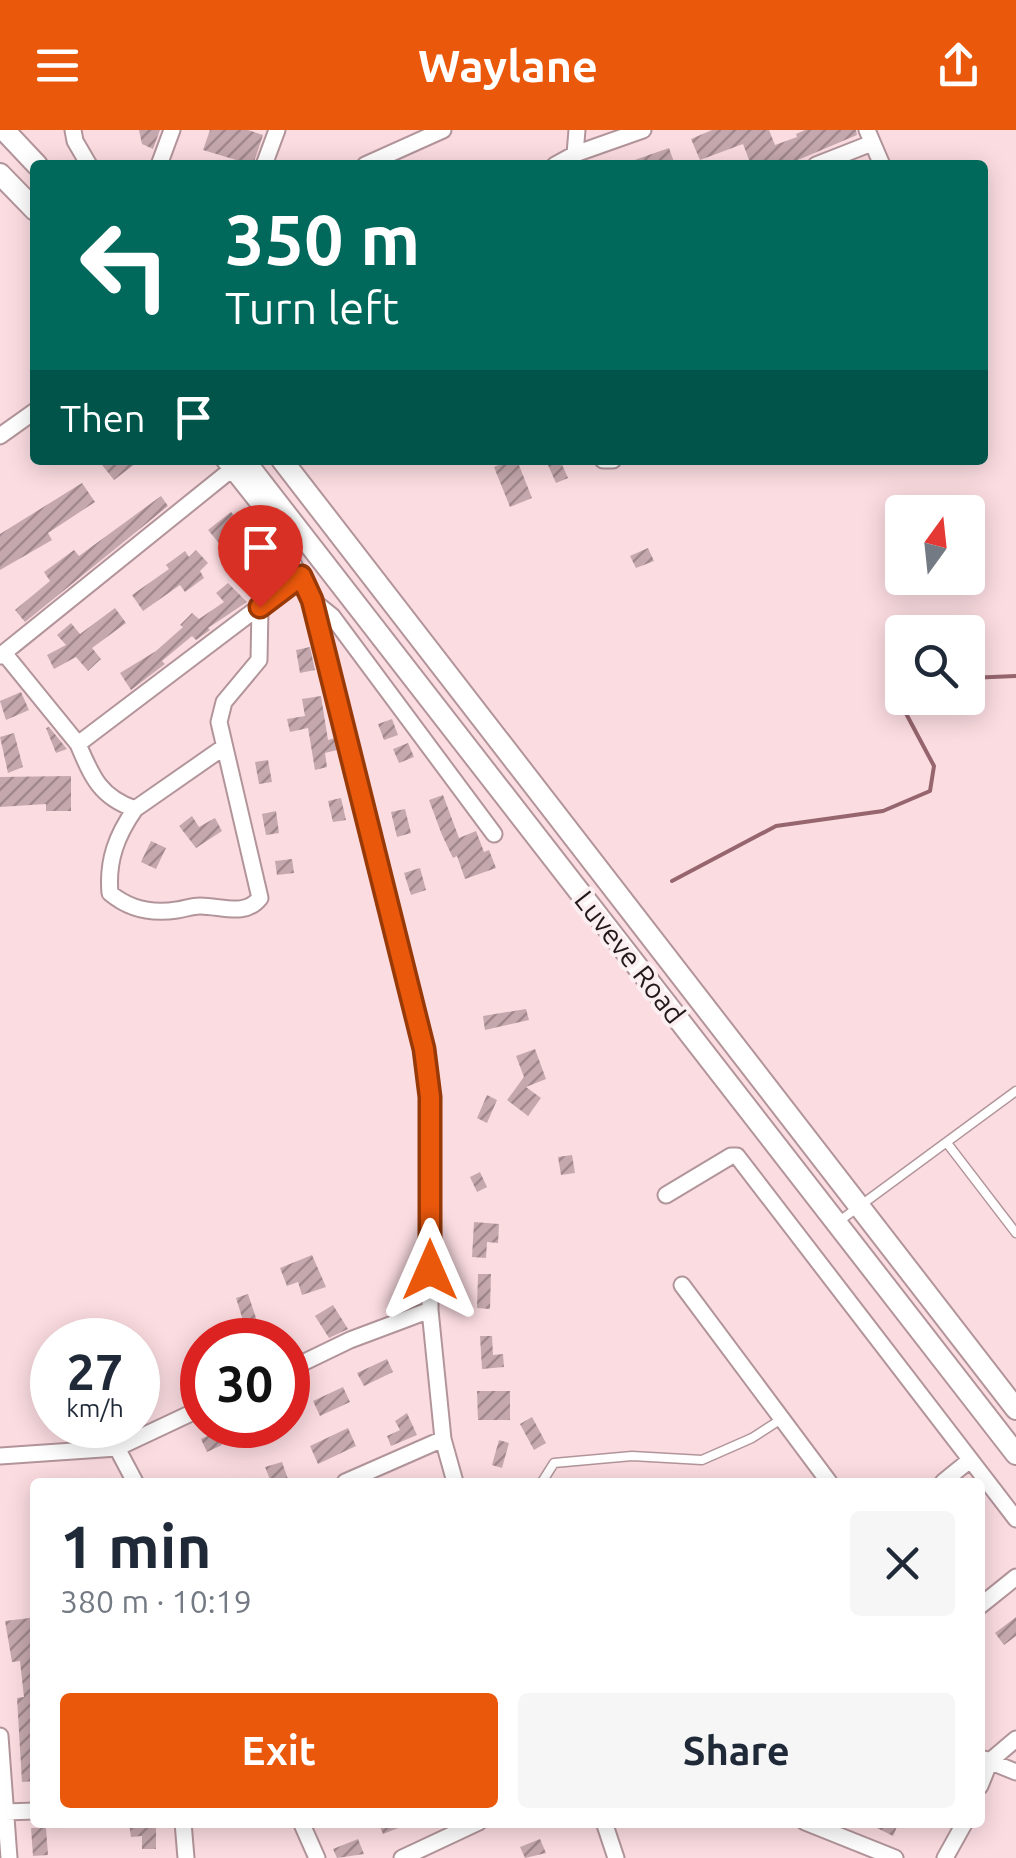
<!DOCTYPE html>
<html lang="en">
<head>
<meta charset="utf-8">
<style>
	:root { --surface:#fff; --page:#f6f6f7; --text:#1f2937; --muted:#747a83; --accent:#ea580c }
	body { margin:0; font-family:Ubuntu,sans-serif; background:var(--page); color:var(--text); height:100vh; display:flex; flex-direction:column; font-size:38px; white-space:nowrap }
	* { box-sizing:border-box; margin:0 }
	p { font-size:32px; color:var(--muted) }
	.icon { flex:none; width:55px; height:55px; fill:none; stroke:currentColor; stroke-width:2; stroke-linecap:round; stroke-linejoin:round }
	.map { position:relative; flex:1; overflow:hidden }
	.sheet { position:absolute; left:30px; top:1348px; width:955px; height:350px; display:flex; flex-direction:column; background:var(--surface); border-radius:10px; box-shadow:0 5px 25px #0003 }
	.sheet>* { flex:none }
	.guide { position:absolute; left:30px; top:30px; width:958px; height:305px; border-radius:10px; box-shadow:0 5px 25px #0003; background:#00695c; color:#fff; overflow:hidden }
	.needle { width:65px; rotate:15deg }
	.tools { position:absolute; left:885px; top:365px; display:grid; gap:20px }
	.tools a { display:grid; place-items:center; width:100px; height:100px; border-radius:10px; background:var(--surface); box-shadow:0 5px 25px #0003; font-size:50px }
	.speed { position:absolute; left:30px; top:1188px; display:flex; gap:20px; font-size:50px; font-weight:700; text-align:center }
	.speed>* { display:grid; place-content:center; width:130px; height:130px; border-radius:50%; background:var(--surface); box-shadow:0 5px 25px #0003; line-height:1 }
	.speed small { font-size:25px; font-weight:400 }
	.speed .limit { border:15px solid #d22; background:#fff; color:#111 }
	.pin { position:absolute; display:grid; place-items:center; width:85px; height:85px; color:#fff; margin:-102px -42px; border-radius:50% 50% 50% 0; rotate:-45deg; box-shadow:0 0 10px #0007 }
	.pin .icon { rotate:45deg }
	.me { position:absolute; width:110px; margin:-55px; rotate:0deg; stroke-linejoin:round; filter:drop-shadow(0 0 8px #0008) }
	.turn { display:flex; align-items:center; gap:35px; height:210px; padding:0 30px; font-size:45px }
	.turn .icon { width:130px; height:130px; stroke-width:2.5 }
	.turn b { display:block; font-size:70px; line-height:85px }
	.then { display:flex; align-items:center; height:95px; padding:0 30px; background:#0003; gap:20px; font-size:38px }
	.round { display:grid; place-items:center; flex:none; width:105px; height:105px; border-radius:10px; background:var(--page) }
	.overview { display:flex; align-items:center; justify-content:space-between; height:170px; padding:0 30px }
	h1 { font-size:60px; font-weight:700; line-height:75px }
	.button { display:flex; gap:20px; margin-top:auto; padding:20px 30px }
	.button a { flex:1; height:115px; border-radius:10px; background:var(--accent); color:#fff; font-size:40px; font-weight:700; line-height:115px; text-align:center }
	.button a+a { background:var(--page); color:var(--text) }
	header { display:flex; justify-content:space-between; align-items:center; height:130px; padding:0 30px; background:var(--accent); color:#fff; font-size:45px; font-weight:700 }
	.map>svg:first-child { display:block }
	.lines { fill:none; stroke-linecap:round; stroke-linejoin:round }
	.stream { stroke:#96656e; stroke-width:4 }
	.building { fill:url(#building-hatch) }
	.service-casing { stroke:#b2959a; stroke-width:11 }
	.minor-casing { stroke:#b2959a; stroke-width:19 }
	.tertiary-casing { stroke:#b2959a; stroke-width:24 }
	.service { stroke:#fff; stroke-width:8 }
	.minor { stroke:#fff; stroke-width:15 }
	.tertiary { stroke:#fff; stroke-width:20 }
	.route-casing { stroke:#983908; stroke-width:25 }
	.route { stroke:#ea580c; stroke-width:18 }
	.labels { text-anchor:middle; stroke-width:8; stroke-linejoin:round; paint-order:stroke }
	.street-label { font-size:28px; fill:#23191b; stroke:#fbeff1 }
</style>
</head>
<body>
<header><svg class="icon" aria-label="menu" viewBox="0 0 24 24"><path d="M4 6h16M4 12h16M4 18h16"/></svg>Waylane<svg class="icon" aria-label="share" viewBox="0 0 24 24"><path d="M12 15V3M7 8l5-5 5 5M5 13v7h14v-7"/></svg></header>
<div class="map">
<svg width="1016" height="1728" viewBox="0 0 1016 1728">
	<defs>
		<pattern id="building-hatch" width="6" height="6" patternUnits="userSpaceOnUse" patternTransform="scale(2.5)"><rect width="6" height="6" fill="#c5a8ad"/><path d="M-1 1l2-2M0 6l6-6M5 7l2-2" fill="none" stroke="#a0888c"/></pattern>
	</defs>
	<rect width="100%" height="100%" fill="#fbdce1"/>
	<g class="lines">
		<path class="stream" d="M968 548 1016 546
			M672 751 776 696 883 681 930 661 934 636 902 576 910 568"/>
	</g>
	<path class="building" d="M139 0H160L153 19 142 14Z
		M210 0H248L263 5 253 35 203 20Z
		M712 0H769L775 15 797 7 796 4 805 0H856L857 5 786 35H751L743 14 700 30 691 9Z
		M669 18 675 35H626V33Z
		M98 330H140L114 350Z
		M510 330H517L532 368 510 377 494 337Z
		M560 330 568 348 556 353 548 335Z
		M82 353 95 372 48 403 52 410 0 440V404Z
		M161 366 168 376 25 492 15 480 50 451 44 442 74 420 79 426Z
		M231 382 246 400 223 418 208 400Z
		M269 411 285 443 259 463 251 454 268 442 255 421Z
		M648 418 654 431 636 438 630 426Z
		M196 420 208 433 200 441 204 448 185 462 180 455 143 481 132 465 169 439 166 435 185 421 189 427Z
		M228 453 247 472 208 498 210 500 196 510 192 506 162 531 165 534 131 560 120 543 156 521 183 497 180 495 192 483 199 489 224 472 216 463Z
		M115 478 126 493 92 518 101 529 88 541 76 527 54 539 47 525 66 515 57 505 71 493 80 504Z
		M310 517 315 540 300 543 296 520Z
		M21 562 29 580 6 590 0 571Z
		M321 566 328 610 335 608 337 620 325 623 327 637 315 640 308 598 290 602 287 589 305 586 302 569Z
		M392 589 398 605 384 610 378 594Z
		M49 597 67 619 56 623 46 598Z
		M14 603 23 637 8 643 0 607Z
		M408 613 414 627 399 633 393 619Z
		M268 630 272 652 259 654 255 632Z
		M71 646V681H46V674L0 677V647Z
		M443 665 459 708 476 701 484 722 489 720 496 738 465 749 457 726 453 728 442 705 429 670Z
		M341 668 346 690 333 692 328 671Z
		M405 679 411 703 397 707 391 682Z
		M276 681 279 703 266 705 262 684Z
		M192 686 199 697 215 688 222 701 196 718 179 696Z
		M151 711 166 718 156 739 141 732Z
		M292 729 294 743 277 745 275 731Z
		M420 738 426 760 411 765 404 743Z
		M526 879 529 890 485 900 483 886Z
		M535 919 546 949 526 957 541 968 528 986 507 970 524 947 516 926Z
		M487 965 497 970 487 993 477 988Z
		M572 1025 575 1043 561 1045 558 1027Z
		M480 1042 487 1057 477 1062 470 1047Z
		M474 1092 499 1094 498 1113 487 1112 486 1128 472 1127Z
		M312 1125 326 1157 302 1165 298 1152 287 1156 280 1138Z
		M478 1144H491L490 1179 477 1178Z
		M248 1164 261 1203 280 1198 284 1210H249L236 1168Z
		M333 1175 348 1199 329 1208 315 1186Z
		M480 1206H492L493 1225 503 1224 504 1237 482 1239Z
		M387 1229 393 1242 364 1256 357 1243Z
		M343 1257 350 1272 320 1286 313 1271Z
		M477 1261H510V1290H478Z
		M407 1283 417 1305 391 1316 387 1306 400 1300 395 1291Z
		M532 1287 546 1313 534 1320 520 1294Z
		M348 1298 356 1316 318 1334 310 1316Z
		M216 1302 222 1315 207 1322 201 1309Z
		M499 1310 509 1313 502 1338 492 1335Z
		M282 1332 289 1352H271L265 1337Z
		M1016 1487V1506L1004 1515 995 1503Z
		M30 1488 32 1512H35V1528L31 1529 35 1566V1651L22 1652 17 1568 24 1567 20 1531 12 1532 5 1491Z
		M129 1692H156V1719H142V1706L131 1707Z
		M378 1692H411V1693L383 1704Z
		M865 1692H899L893 1706Z
		M31 1698H46L48 1725 33 1726Z
		M358 1709 364 1724 337 1728 333 1719Z
		M540 1709 546 1723 525 1728 520 1717Z"/>
	<g class="lines">
		<g class="service-casing">
			<path id="service" d="M947 1013 1016 1103
				M838 1092 1016 961
				M542 1352 554 1333 632 1326 702 1330 752 1308 783 1288"/>
		</g>
		<g class="minor-casing">
			<path id="minor" d="M73 0 75 11 89 35
				M867 0 882 35
				M575 24 577 0
				M159 35 172 0
				M264 35 277 0
				M365 35 443 0
				M555 35 575 24 643 0
				M816 35 872 13
				M0 306 35 281
				M224 330 269 387 312 470 423 919 431 985 430 1180 443 1309 455 1352
				M603 330H613
				M312 470 332 486 494 704
				M4 523 78 614 301 445
				M0 526 232 339
				M78 614C92 647 100 667 135 679L224 617
				M135 679C117 705 107 730 110 763 129 779 152 784 177 780 185 779 192 776 200 776 222 776 245 787 260 768L219 592 224 572 259 530 260 477
				M666 1065 731 1026H737L1016 1389
				M682 1155 829 1352
				M288 1240 350 1210 430 1180
				M117 1318 135 1352
				M0 1326 117 1318 202 1278
				M345 1352 443 1309
				M943 1352 970 1330
				M980 1476 1016 1447
				M0 1606 9 1728
				M984 1629 1016 1642
				M980 1656 990 1631 1016 1609
				M5 1682 35 1681
				M183 1692 186 1728
				M301 1692 317 1728
				M604 1692 616 1728
				M805 1692 895 1728
				M402 1728 479 1692
				M945 1728 965 1692"/>
		</g>
		<g class="tertiary-casing">
			<path id="tertiary" d="M4 0 37 35
				M0 44 35 80
				M244 330 1016 1324
				M282 330 1016 1279"/>
		</g>
		<use href="#service" class="service"/>
		<use href="#minor" class="minor"/>
		<use href="#tertiary" class="tertiary"/>
	</g>
	<g class="lines">
		<g class="route-casing">
			<path id="route" d="M260 477 301 446 312 470 424 919 430 967V1140"/>
		</g>
		<use href="#route" class="route"/>
	</g>
	<g class="labels">
		<g class="street-label">
			<text transform="translate(630 827) rotate(52)" y="10">Luveve Road</text>
		</g>
	</g>
</svg>
<div class="tools">
<a><svg class="needle" viewBox="-14 -14 28 28"><path d="M0-13l5 13h-10z" fill="#e53935"/><path d="M0 13l5-13h-10z" fill="#747a83"/></svg></a>
<a><svg class="icon" aria-label="search" viewBox="0 0 24 24"><circle cx="10" cy="10" r="6"/><path d="M15 15l6 6"/></svg></a>
</div>
<div class="speed"><div>27<small>km/h</small></div><div class="limit">30</div></div>
<div class="pin" style="left:260px;top:477px;background:#d93025"><svg class="icon" aria-label="arrive" viewBox="0 0 24 24"><path d="M6 21V4h12l-3 4 3 4H6"/></svg></div>
<svg class="me" style="left:430px;top:1140px" viewBox="-20 -20 40 40"><path d="M0-17L14 15 0 8-14 15z" fill="#ea580c" stroke="#fff" stroke-width="4"/></svg>
<div class="guide">
<div class="turn"><svg class="icon" aria-label="left" viewBox="0 0 24 24"><path d="M17 20v-9H6M10 6l-5 5 5 5"/></svg><div><b>350 m</b>Turn left</div></div>
<div class="then">Then<svg class="icon" aria-label="arrive" viewBox="0 0 24 24"><path d="M6 21V4h12l-3 4 3 4H6"/></svg></div>
</div>
<section class="sheet">
<div class="overview"><div><h1>1 min</h1><p>380 m · 10:19</p></div><a class="round"><svg class="icon" aria-label="close" viewBox="0 0 24 24"><path d="M6 6l12 12M18 6L6 18"/></svg></a></div>
<div class="button"><a>Exit</a><a>Share</a></div>
</section>
</div>
</body>
</html>
